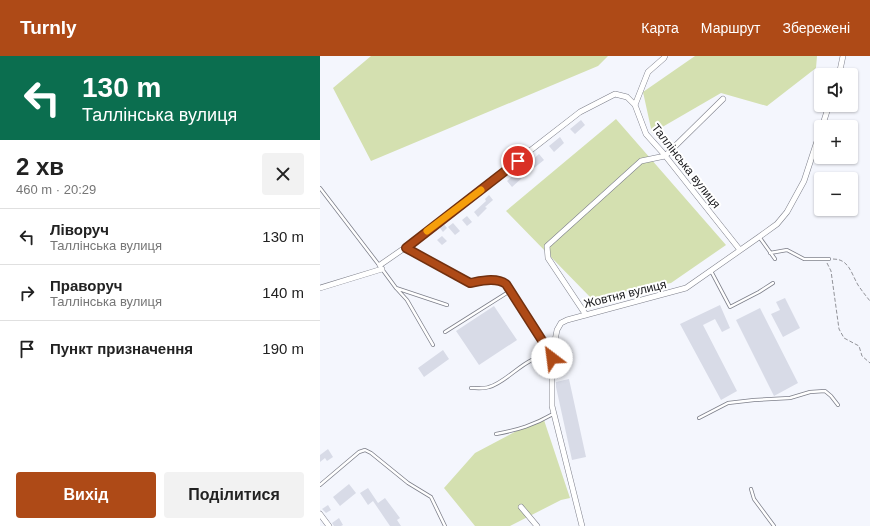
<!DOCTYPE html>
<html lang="uk">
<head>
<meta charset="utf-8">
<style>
	:root { --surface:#fff; --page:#f2f2f2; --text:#222; --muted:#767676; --line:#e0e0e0; --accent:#ae4a17 }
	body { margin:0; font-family:Helvetica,sans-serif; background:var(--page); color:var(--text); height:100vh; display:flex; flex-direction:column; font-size:15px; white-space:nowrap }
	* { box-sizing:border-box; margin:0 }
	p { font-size:13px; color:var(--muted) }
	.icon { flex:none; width:22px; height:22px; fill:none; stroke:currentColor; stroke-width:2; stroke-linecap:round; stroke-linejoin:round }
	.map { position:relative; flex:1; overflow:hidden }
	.drawer { display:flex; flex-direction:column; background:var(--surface); width:320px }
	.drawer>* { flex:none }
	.banner { background:#0b6e4f; color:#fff; overflow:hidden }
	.tools { position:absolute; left:494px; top:12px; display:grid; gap:8px }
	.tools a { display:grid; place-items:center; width:44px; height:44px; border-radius:4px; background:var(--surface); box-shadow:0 1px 3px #0004; font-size:20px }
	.pin { position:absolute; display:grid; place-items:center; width:34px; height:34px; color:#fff; margin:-17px; border:2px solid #fff; border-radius:50%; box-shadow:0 1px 4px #0007 }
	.me { position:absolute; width:44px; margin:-22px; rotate:330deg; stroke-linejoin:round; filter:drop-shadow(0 0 3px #0008) }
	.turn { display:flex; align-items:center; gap:14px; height:84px; padding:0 16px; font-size:18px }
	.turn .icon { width:52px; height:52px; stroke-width:2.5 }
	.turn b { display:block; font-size:28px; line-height:34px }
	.round { display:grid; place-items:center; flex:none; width:42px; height:42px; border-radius:4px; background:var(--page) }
	.head { display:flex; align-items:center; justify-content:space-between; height:68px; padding:0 16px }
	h1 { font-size:24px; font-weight:700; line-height:30px }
	.button { display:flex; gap:8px; margin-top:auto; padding:8px 16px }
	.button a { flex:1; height:46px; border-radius:4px; background:var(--accent); color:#fff; font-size:16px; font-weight:700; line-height:46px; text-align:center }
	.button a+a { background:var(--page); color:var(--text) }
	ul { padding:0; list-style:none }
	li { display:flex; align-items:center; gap:12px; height:56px; padding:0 16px; border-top:1px solid var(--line) }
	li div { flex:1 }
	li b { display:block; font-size:15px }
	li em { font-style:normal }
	header { display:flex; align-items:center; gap:24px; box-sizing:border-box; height:56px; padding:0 20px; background:var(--accent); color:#fff }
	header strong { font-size:19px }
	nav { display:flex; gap:22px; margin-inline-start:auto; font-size:14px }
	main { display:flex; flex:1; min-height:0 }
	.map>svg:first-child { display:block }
	.green { fill:#d4e0b0 }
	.building { fill:#d8dbe7 }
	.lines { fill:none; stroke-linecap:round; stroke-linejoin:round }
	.lane-casing { stroke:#7d7f8a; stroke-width:4 }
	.street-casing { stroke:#7d7f8a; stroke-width:6 }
	.path { stroke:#929399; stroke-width:1; stroke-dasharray:4 2; stroke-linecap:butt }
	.lane { stroke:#fff; stroke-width:2.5 }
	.street { stroke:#fff; stroke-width:5 }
	.route-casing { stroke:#71300f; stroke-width:10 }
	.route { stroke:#ae4a17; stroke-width:7 }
	.slow { stroke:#f59e0b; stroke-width:7 }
	.labels { text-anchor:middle; stroke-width:4; stroke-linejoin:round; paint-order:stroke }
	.street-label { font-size:12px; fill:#151519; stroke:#fff }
</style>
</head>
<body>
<header>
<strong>Turnly</strong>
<nav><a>Карта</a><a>Маршрут</a><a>Збережені</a></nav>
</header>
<main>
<section class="drawer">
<div class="banner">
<div class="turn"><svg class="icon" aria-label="left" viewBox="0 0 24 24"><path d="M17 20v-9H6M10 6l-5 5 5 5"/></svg><div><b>130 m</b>Таллінська вулиця</div></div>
</div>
<div class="head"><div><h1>2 хв</h1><p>460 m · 20:29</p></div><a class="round"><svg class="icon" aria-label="close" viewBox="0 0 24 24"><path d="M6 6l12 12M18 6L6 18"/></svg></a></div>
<ul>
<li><svg class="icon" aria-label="left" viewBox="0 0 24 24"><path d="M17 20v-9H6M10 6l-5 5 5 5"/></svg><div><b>Ліворуч</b><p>Таллінська вулиця</p></div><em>130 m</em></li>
<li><svg class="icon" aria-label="right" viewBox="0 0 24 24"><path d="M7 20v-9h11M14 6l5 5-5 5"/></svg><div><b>Праворуч</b><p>Таллінська вулиця</p></div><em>140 m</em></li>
<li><svg class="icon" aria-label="arrive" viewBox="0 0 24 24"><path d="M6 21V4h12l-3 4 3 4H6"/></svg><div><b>Пункт призначення</b></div><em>190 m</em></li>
</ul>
<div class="button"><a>Вихід</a><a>Поділитися</a></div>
</section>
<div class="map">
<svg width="550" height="470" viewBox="0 0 550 470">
	<rect width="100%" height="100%" fill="#f4f6fd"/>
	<path class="green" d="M51 0H288L278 10 51 105 13 32Z
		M375 0H497L496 12 447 50 401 37 332 77 323 36Z
		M296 63 406 189 351 227 271 242 186 155Z
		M223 361 250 442 241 444 190 470H155L124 432 155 397Z"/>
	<path class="building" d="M261 64 265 69 255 78 250 73Z
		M240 81 244 87 234 96 229 90Z
		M219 98 224 104 214 112 209 107Z
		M197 116 202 122 192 131 187 125Z
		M169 139 173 144 165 151 167 152 158 161 154 156 166 145 165 143Z
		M147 160 152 166 147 170 142 164Z
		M123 167 127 172 123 176 119 171Z
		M133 167 140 175 135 179 128 171Z
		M122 180 127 185 122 189 117 184Z
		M465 242 480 272 463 281 451 258 460 254 456 246Z
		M400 249 410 272 402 276 395 263 383 269 417 335 401 344 360 268Z
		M174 250 197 284 159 309 136 275Z
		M440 252 478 327 454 340 416 264Z
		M123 294 129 303 104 321 98 312Z
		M249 323 266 401 252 404 236 331V326Z
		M8 393 13 401 7 405 5 402 0 406V399Z
		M29 428 36 437 20 450 13 441Z
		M48 432 58 447 65 442 80 462 77 464 81 470H70L53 445 48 449 40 437Z
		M8 449 11 454 6 457 2 453Z
		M19 462 23 469 21 470H14L12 467Z"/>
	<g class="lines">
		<g class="lane-casing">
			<path id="lane" d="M0 132 59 209
				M440 182 455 203
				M450 197 467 194 484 203H509
				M62 213 76 232 127 249
				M391 215 410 251 439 236 453 227
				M76 232 87 244 113 289
				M125 276 190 235
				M151 332C156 332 164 333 169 331 189 326 210 294 231 302
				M379 362 408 347 434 344 470 342 490 336 505 335 511 340 518 349
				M176 378C198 374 214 369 233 358
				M0 429 39 396 45 394 51 397 88 427 111 441 125 470
				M431 433 434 443 454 470"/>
		</g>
		<g class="street-casing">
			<path id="street" d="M519 19 523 0
				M315 49 328 16 344 2 345 0
				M502 71 509 49
				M86 191 150 227C161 225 176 220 186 228L232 300
				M60 209 86 191 260 56 295 38 307 41 315 49 326 78 343 97 420 194
				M0 232 62 213
				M266 259 228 202 227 190 321 105 345 100 403 43
				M201 451 217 470
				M0 458 9 470
				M262 470 232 350V300L237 274 241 267 247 264 366 232 439 181 457 168 467 156 484 125 501 73"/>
		</g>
		<path class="path" d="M513 203C529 203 531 217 538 229 542 235 546 240 550 245
			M507 207 511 215 519 273 524 282 539 290 542 300 550 307"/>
		<use href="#lane" class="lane"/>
		<use href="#street" class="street"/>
	</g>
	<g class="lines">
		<g class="route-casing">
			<path id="route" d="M198 105 86 192 150 227C161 225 176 221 186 228L232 300V302"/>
		</g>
		<use href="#route" class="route"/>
		<path class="slow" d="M107 175 161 134"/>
	</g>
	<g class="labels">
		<g class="street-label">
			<text transform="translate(366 110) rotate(52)" y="4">Таллінська вулиця</text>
			<text transform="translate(305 238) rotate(-14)" y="4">Жовтня вулиця</text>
		</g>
	</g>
</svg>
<div class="tools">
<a><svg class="icon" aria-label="sound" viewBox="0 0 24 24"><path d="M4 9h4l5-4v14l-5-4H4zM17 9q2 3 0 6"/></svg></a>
<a>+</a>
<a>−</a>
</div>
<div class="pin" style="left:198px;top:105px;background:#d93025"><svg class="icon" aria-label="arrive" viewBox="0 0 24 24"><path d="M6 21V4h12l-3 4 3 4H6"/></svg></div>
<svg class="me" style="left:232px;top:302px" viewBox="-20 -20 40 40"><circle r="19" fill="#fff"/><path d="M0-13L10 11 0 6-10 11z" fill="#ae4a17"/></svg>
</div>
</main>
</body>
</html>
